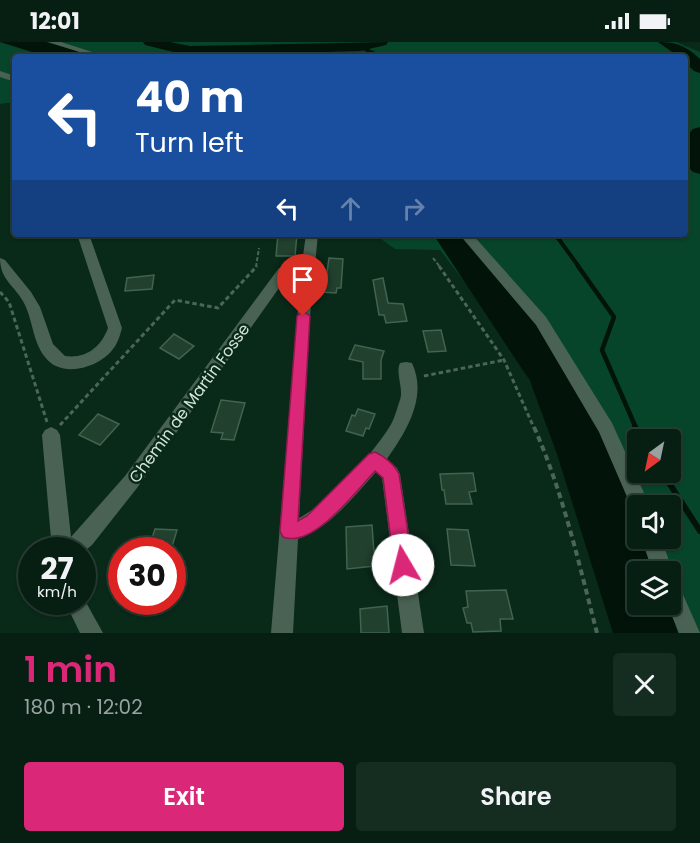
<!DOCTYPE html>
<html lang="en">
<head>
<meta charset="utf-8">
<style>
	:root { --surface:#071f13; --page:#152c21; --text:#f1f3f6; --muted:#98a2a0; --line:#283d33; --accent:#db2777 }
	body { margin:0; font-family:Poppins,sans-serif; background:var(--page); color:var(--text); height:100vh; display:flex; flex-direction:column; font-size:22px; white-space:nowrap }
	* { box-sizing:border-box; margin:0 }
	p { font-size:20px; color:var(--muted) }
	.icon { flex:none; width:33px; height:33px; fill:none; stroke:currentColor; stroke-width:2; stroke-linecap:round; stroke-linejoin:round }
	.map { position:relative; height:591px; overflow:hidden }
	.side { display:flex; flex-direction:column; background:var(--surface); flex:1 }
	.side>* { flex:none }
	.hud { position:absolute; left:12px; top:12px; width:676px; height:183px; border-radius:6px; box-shadow:0 2px 4px #0004,0 0 0 2px var(--line); background:#1a4fa0; color:#fff; overflow:hidden }
	.needle { width:39px; rotate:213deg }
	.controls { position:absolute; left:627px; top:387px; display:grid; gap:12px }
	.controls a { display:grid; place-items:center; width:54px; height:54px; border-radius:6px; background:var(--surface); box-shadow:0 2px 4px #0004,0 0 0 2px var(--line); font-size:30px }
	.speed { position:absolute; left:18px; top:495px; display:flex; gap:12px; font-size:30px; font-weight:700; text-align:center }
	.speed>* { display:grid; place-content:center; width:78px; height:78px; border-radius:50%; background:var(--surface); box-shadow:0 2px 4px #0004,0 0 0 2px var(--line); line-height:1 }
	.speed small { font-size:15px; font-weight:400 }
	.speed .limit { border:9px solid #d22; background:#fff; color:#111 }
	.pin { position:absolute; display:grid; place-items:center; width:51px; height:51px; color:#fff; margin:-62px -26px; border-radius:50% 50% 50% 0; rotate:-45deg; box-shadow:0 0 6px #0007 }
	.pin .icon { rotate:45deg }
	.me { position:absolute; width:66px; margin:-33px; rotate:352deg; stroke-linejoin:round; filter:drop-shadow(0 0 4px #0008) }
	.turn { display:flex; align-items:center; gap:21px; height:126px; padding:0 24px; font-size:27px }
	.turn .icon { width:78px; height:78px; stroke-width:2.5 }
	.turn b { display:block; font-size:42px; line-height:51px }
	.lanes { display:flex; align-items:center; height:57px; padding:0 24px; background:#0003; justify-content:center; gap:30px; direction:ltr }
	.lanes .off { opacity:.35 }
	.round { display:grid; place-items:center; flex:none; width:63px; height:63px; border-radius:6px; background:var(--page) }
	.headline { display:flex; align-items:center; justify-content:space-between; height:102px; padding:0 24px }
	h1 { font-size:36px; font-weight:600; line-height:45px; color:var(--accent) }
	.action { display:flex; gap:12px; margin-top:auto; padding:12px 24px }
	.action a { flex:1; height:69px; border-radius:6px; background:var(--accent); color:#fff; font-size:24px; font-weight:600; line-height:69px; text-align:center }
	.action a+a { background:var(--page); color:var(--text) }
	.status { display:flex; justify-content:space-between; align-items:center; height:42px; padding:0 30px; background:var(--surface); direction:ltr }
	.status svg { height:16px; fill:currentColor }
	.map>svg:first-child { display:block }
	.green { fill:#064529; fill-rule:evenodd }
	.water { fill:#021309 }
	.lines { fill:none; stroke-linecap:round; stroke-linejoin:round }
	.stream-far3 { stroke:#021309; stroke-width:3 }
	.stream-far2 { stroke:#021309; stroke-width:4 }
	.stream-far1 { stroke:#021309; stroke-width:4.5 }
	.stream { stroke:#021309; stroke-width:6 }
	.river { fill:#021309; fill-rule:evenodd }
	.building { fill:#21402e; stroke:#42634f; stroke-width:1.5 }
	.path-far2 { stroke:#4b6658; stroke-width:2; stroke-dasharray:4 2; stroke-linecap:butt }
	.path-far1 { stroke:#4b6658; stroke-width:3; stroke-dasharray:4.5 3; stroke-linecap:butt }
	.path { stroke:#4b6658; stroke-width:4; stroke-dasharray:6 4; stroke-linecap:butt }
	.minor { fill:#4a6253; fill-rule:evenodd }
	.route { fill:#db2777; stroke:#8e194d; stroke-width:1.5 }
	.labels { text-anchor:middle; stroke-width:5; stroke-linejoin:round; paint-order:stroke }
	.street-label { font-size:16px; fill:#d2e4d9; stroke:#092919 }
</style>
</head>
<body>
<div class="status"><b>12:01</b><svg viewBox="0 0 49 12"><path d="M0 12V9h3v3zM5 12V6h3v6zM10 12V3h3v9zM15 12V0h3v12zM26 1h20v11H26zM47 4h2v5h-2z"/></svg></div>
<div class="map">
<svg width="700" height="591" viewBox="0 0 700 591">
	<rect width="100%" height="100%" fill="#092919"/>
	<path class="green" d="M0 0H676L700 10V591H637L567 405 497 282 440 208 395 207 374 192H686V15H15V60L0 62ZM638 398H670V430H638ZM638 464H670V496H638ZM638 530H670V562H638Z"/>
	<path class="water" d="M0 0H46L99 15H48Z
		M433 192H462C494 230 529 268 556 310 576 342 594 376 610 410 624 439 637 464 638 496L646 497 657 529 638 530V562L669 563 678 591H613L557 412 530 339Z"/>
	<g class="lines">
		<path class="stream-far3" d="M360 5 383 15"/>
		<path class="stream-far2" d="M548 192 558 196 579 225"/>
		<path class="stream-far1" d="M578 224 614 275 602 308 636 386"/>
		<path class="stream" d="M635 385 641 398
			M662 430 700 489"/>
		<path class="river" d="M143 0H170L190 4 388 0 386 3 360 9 190 14 145 3Z
			M658 0C677 0 686 4 700 17V31L694 29 686 21V15H679Z
			M700 85V132L693 130 686 123V95L693 87Z"/>
	</g>
	<path class="building" d="M278 192H297L295 214H276Z
		M329 216 343 217 341 246H337L336 251 320 250 322 237H326Z
		M154 233 152 247 125 249 127 236Z
		M383 236 388 261 403 262 407 279 386 281 384 273H379L373 238Z
		M441 288 446 309 428 310 423 289Z
		M174 292 194 304 179 317 160 306Z
		M355 303 384 309 381 318V337H363V320L349 317Z
		M221 358 245 361 234 398 221 397 223 391 211 390Z
		M358 367 375 372 369 387 366 386 363 394 346 389 352 373 355 374Z
		M98 372 119 382 100 403 79 393Z
		M473 431 476 449 469 450 472 462H446L444 448H442L440 432Z
		M372 483 375 524 347 527 346 485Z
		M155 487 177 488 171 508H148Z
		M447 487 468 488 475 524 451 523Z
		M506 548 513 577H500L501 589 473 590 471 581H467L463 566 468 565 466 549Z
		M387 564 389 591H361L360 567Z"/>
	<g class="lines">
		<path class="path-far2" d="M433 216 440 225
			M256 225 259 206"/>
		<path class="path-far1" d="M439 224 504 318 534 386
			M0 250 9 260 47 380
			M424 334 504 318
			M60 383 175 258 218 266 257 224"/>
		<path class="path" d="M534 385C563 450 579 522 597 591"/>
		<path class="minor" d="M48 0H61L108 15H95Z
			M0 29 15 34V40L0 35Z
			M77 192H89L122 286C120 293 118 301 113 307 99 326 61 337 45 315 33 300 33 280 25 263 16 244 0 239 0 216L5 218 31 250 40 265 53 302 65 314C86 317 101 305 108 286Z
			M306 192H318L310 274 299 476C328 461 373 412 390 384 395 376 397 366 400 358 404 346 395 332 400 321L406 320 412 321C428 355 406 390 387 417L397 426 400 432 424 591H402L382 436 376 430C353 455 331 485 298 497L293 591H271L301 231 289 232 137 446 92 503 82 511V508H52L42 393 45 388 51 385 57 388 60 393 71 495 125 434 279 226 302 221Z
			M459 192H472L546 275 612 381 650 464H638V472L634 471 599 390 536 283Z
			M641 496H661L673 530 671 536 677 539 700 591H679L667 562H670V530H653Z
			M82 553 103 591H80L65 560H82Z"/>
	</g>
	<path class="route" d="M303 269 310 274 298 479 307 474 369 412 375 410C384 414 395 423 399 432L413 523 410 530 403 532 397 530 394 523 383 436 375 429C356 449 313 507 283 495L280 489 297 274Z"/>
	<g class="labels">
		<g class="street-label">
			<text transform="translate(189 361) rotate(-54)" y="6">Chemin de Martin Fosse</text>
		</g>
	</g>
</svg>
<div class="controls">
<a><svg class="needle" viewBox="-14 -14 28 28"><path d="M0-13l5 13h-10z" fill="#e53935"/><path d="M0 13l5-13h-10z" fill="#98a2a0"/></svg></a>
<a><svg class="icon" aria-label="sound" viewBox="0 0 24 24"><path d="M4 9h4l5-4v14l-5-4H4zM17 9q2 3 0 6"/></svg></a>
<a><svg class="icon" aria-label="layers" viewBox="0 0 24 24"><path d="M12 4l9 5-9 5-9-5zM3 14l9 5 9-5"/></svg></a>
</div>
<div class="speed"><div>27<small>km/h</small></div><div class="limit">30</div></div>
<div class="pin" style="left:303px;top:274px;background:#d93025"><svg class="icon" aria-label="arrive" viewBox="0 0 24 24"><path d="M6 21V4h12l-3 4 3 4H6"/></svg></div>
<svg class="me" style="left:403px;top:523px" viewBox="-20 -20 40 40"><circle r="19" fill="#fff"/><path d="M0-13L10 11 0 6-10 11z" fill="#db2777"/></svg>
<div class="hud">
<div class="turn"><svg class="icon" aria-label="left" viewBox="0 0 24 24"><path d="M17 20v-9H6M10 6l-5 5 5 5"/></svg><div><b>40 m</b>Turn left</div></div>
<div class="lanes"><svg class="icon" aria-label="left" viewBox="0 0 24 24"><path d="M17 20v-9H6M10 6l-5 5 5 5"/></svg><svg class="icon off" aria-label="ahead" viewBox="0 0 24 24"><path d="M12 20V5M6 11l6-6 6 6"/></svg><svg class="icon off" aria-label="right" viewBox="0 0 24 24"><path d="M7 20v-9h11M14 6l5 5-5 5"/></svg></div>
</div>
</div>
<section class="side">
<div class="headline"><div><h1>1 min</h1><p>180 m · 12:02</p></div><a class="round"><svg class="icon" aria-label="close" viewBox="0 0 24 24"><path d="M6 6l12 12M18 6L6 18"/></svg></a></div>
<div class="action"><a>Exit</a><a>Share</a></div>
</section>
</body>
</html>
